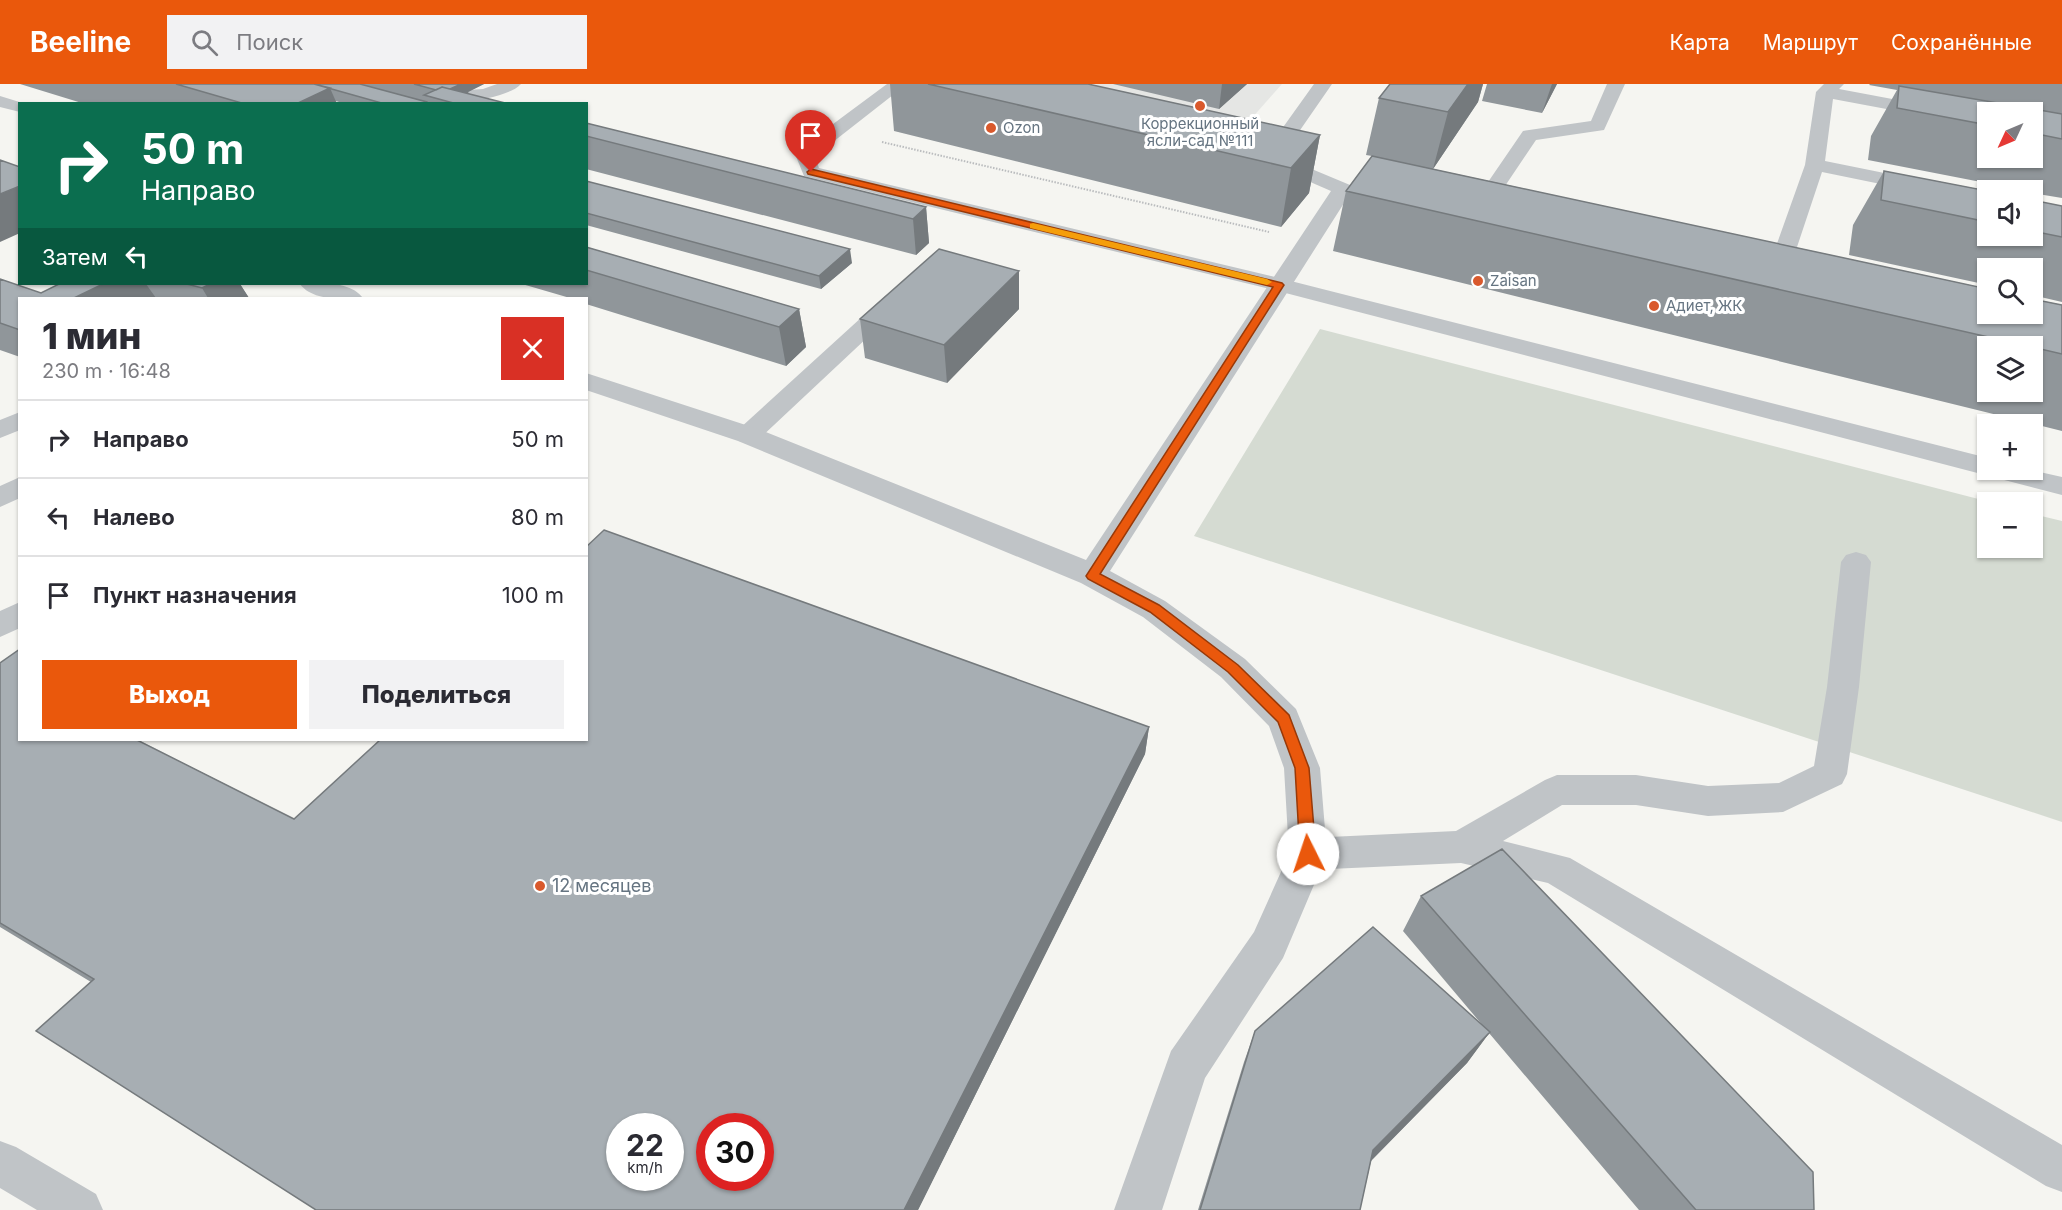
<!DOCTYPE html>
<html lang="ru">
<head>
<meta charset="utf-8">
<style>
	:root { --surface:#fff; --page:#f2f2f3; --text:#2b2b33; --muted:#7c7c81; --line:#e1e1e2; --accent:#ea580c }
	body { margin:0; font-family:Inter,sans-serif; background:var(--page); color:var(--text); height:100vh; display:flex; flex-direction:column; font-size:22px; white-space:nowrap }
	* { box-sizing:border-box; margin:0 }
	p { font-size:20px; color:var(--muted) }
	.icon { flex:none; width:33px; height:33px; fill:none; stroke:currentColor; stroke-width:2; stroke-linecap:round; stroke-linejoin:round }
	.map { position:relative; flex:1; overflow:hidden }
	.side { position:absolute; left:18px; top:213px; width:570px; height:444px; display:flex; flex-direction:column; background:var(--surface); border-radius:0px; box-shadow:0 2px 4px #0004 }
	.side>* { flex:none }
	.top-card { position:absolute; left:18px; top:18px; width:570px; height:183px; border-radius:0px; box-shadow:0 2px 4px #0004; background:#0b6e4f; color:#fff; overflow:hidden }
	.needle { width:39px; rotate:226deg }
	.fabs { position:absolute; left:1977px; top:18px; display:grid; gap:12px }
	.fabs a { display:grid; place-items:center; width:66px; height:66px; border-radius:0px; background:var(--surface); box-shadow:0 2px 4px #0004; font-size:30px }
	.speed { position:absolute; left:606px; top:1029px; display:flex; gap:12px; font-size:30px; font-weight:700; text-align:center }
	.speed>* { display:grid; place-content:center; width:78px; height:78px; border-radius:50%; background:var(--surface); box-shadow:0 2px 4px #0004; line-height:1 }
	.speed small { font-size:15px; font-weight:400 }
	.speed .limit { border:9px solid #d22; background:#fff; color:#111 }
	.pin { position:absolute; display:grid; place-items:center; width:51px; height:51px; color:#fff; margin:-62px -26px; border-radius:50% 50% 50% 0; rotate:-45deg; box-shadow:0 0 6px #0007 }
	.pin .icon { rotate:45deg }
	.me { position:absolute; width:66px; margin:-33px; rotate:356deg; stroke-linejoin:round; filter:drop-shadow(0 0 4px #0008) }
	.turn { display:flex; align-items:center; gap:21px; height:126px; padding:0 24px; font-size:27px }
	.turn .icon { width:78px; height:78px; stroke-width:2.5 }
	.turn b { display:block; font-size:42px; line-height:51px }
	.then { display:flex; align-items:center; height:57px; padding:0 24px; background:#0003; gap:12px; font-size:22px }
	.round { display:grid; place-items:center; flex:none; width:63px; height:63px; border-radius:0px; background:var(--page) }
	.summary { display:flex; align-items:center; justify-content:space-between; height:102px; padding:0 24px }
	h1 { font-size:36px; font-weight:800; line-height:45px }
	.button { display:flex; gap:12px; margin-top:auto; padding:12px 24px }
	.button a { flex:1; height:69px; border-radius:0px; background:var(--accent); color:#fff; font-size:24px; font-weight:800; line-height:69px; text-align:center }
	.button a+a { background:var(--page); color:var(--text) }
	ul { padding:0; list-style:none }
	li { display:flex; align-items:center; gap:18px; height:78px; padding:0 24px; border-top:2px solid var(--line) }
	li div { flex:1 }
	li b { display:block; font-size:22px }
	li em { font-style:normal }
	header { display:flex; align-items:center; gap:36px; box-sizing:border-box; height:84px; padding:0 30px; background:var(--accent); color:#fff }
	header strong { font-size:28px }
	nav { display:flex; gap:33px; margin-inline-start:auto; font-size:21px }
	.search { width:420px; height:54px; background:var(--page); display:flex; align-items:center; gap:15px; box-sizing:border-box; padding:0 21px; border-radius:0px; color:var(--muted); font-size:22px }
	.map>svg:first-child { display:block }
	.built { fill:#e5e6e4 }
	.green { fill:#d5dbd2 }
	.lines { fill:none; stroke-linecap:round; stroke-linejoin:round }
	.path { stroke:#babcbe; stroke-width:2; stroke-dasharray:1.5 1.5; stroke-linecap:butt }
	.service { fill:#c0c4c7; fill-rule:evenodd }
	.minor { fill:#c0c4c7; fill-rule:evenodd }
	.wall { fill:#90969a; fill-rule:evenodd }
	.shaded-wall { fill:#757a7d }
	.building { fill:#a7aeb3; stroke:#757a7d; stroke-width:1.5; fill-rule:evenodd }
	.route { fill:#ea580c; stroke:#983908; stroke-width:1.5 }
	.slow { fill:#f59e0b }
	.poi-dot { fill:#d9592c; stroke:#fff; stroke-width:2 }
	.labels { text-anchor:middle; stroke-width:6; stroke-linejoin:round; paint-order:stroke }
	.far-poi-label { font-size:15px; fill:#657481; stroke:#fff; text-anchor:start }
	.poi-label { font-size:18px; fill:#657481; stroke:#fff; text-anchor:start }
</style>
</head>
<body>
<header>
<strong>Beeline</strong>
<div class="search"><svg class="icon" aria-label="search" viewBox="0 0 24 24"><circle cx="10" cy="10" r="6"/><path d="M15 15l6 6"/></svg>Поиск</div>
<nav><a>Карта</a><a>Маршрут</a><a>Сохранённые</a></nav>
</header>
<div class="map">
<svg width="2062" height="1126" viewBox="0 0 2062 1126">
	<rect width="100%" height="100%" fill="#f5f5f1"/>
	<path class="built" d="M1033 0H1282L1243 44Z"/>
	<path class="green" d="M1320 245 1990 418H1988V464H2032L2033 430 2062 437V738L1194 452Z"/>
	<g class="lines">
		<path class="path" d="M882 58 1269 148"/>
		<path class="service" d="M413 0H441L467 6 483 5 497 0H521C516 6 507 8 500 11 470 21 445 12 416 4Z
			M887 0H907L815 72 819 84 1279 194 1988 374V386H2031L2062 393V411L1274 206 804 92 795 70 798 66Z
			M1314 0H1332L1278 78H1264L1261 74Z
			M1607 0H1625L1604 46 1536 56 1503 105H1489L1486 101 1523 47 1591 37Z
			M1824 0H1844L1839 5 1988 33V44L1833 15 1825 77 1988 110V122L1822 88 1792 178 1807 181 1810 186 1807 191 1799 193 1772 187 1769 182 1805 81 1816 8Z
			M0 12 26 20H20V28L0 23Z
			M893 210 901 212 904 217 901 222 757 357 748 359 739 357 735 351 739 345 885 212Z
			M20 328V346L0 354V336Z
			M20 393V414L0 423V402Z
			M1856 468 1866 471 1871 478 1859 603 1847 690 1842 700 1783 728 1708 732 1636 721H1562L1503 757 1570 774 2062 1061V1108L2046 1102 1548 799 1461 779 1308 786 1295 781 1290 770 1295 759 1308 754 1456 747 1545 696 1557 691H1636L1708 702 1779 699 1814 682 1827 603 1841 478 1846 471Z
			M20 518V544L0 553V527Z
			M0 1057 16 1063 96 1110 103 1126H37L0 1104Z"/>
		<path class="minor" d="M1271 68 1350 101 1353 105 1110 487 1165 517 1245 575 1296 625 1320 684 1327 770 1283 874 1205 994 1162 1126H1114L1171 967 1254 848 1289 770 1284 684 1269 642 1221 593 1143 533 1081 499 738 357 586 306V289L758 345 1086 476 1331 107 1264 78 1261 74 1264 70Z
			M300 200C318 198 351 197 363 214 345 216 312 217 300 200Z"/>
	</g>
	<path class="wall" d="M20 0H484L468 8 469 10 509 20H345L336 17 337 20H85Z
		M890 0H1088L1320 51 1309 109 1281 143 894 47Z
		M1113 0H1247L1219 25Z
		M1390 0H1483L1478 18 1433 85 2062 221V347L1333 167 1346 107 1372 72 1366 71 1379 14ZM1988 262H2032V308H1988Z
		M1487 0H1557L1542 29 1482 17Z
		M1870 0H2062V114L2032 109V106H2022L1868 76 1871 52 1897 6 1869 1ZM1988 28H2032V74H1988Z
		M586 39 926 123 929 159 916 171 586 85Z
		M1884 87 1988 107V152H2032V116L2062 122V218L2032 211V184H1988V201L1849 171 1853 141Z
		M586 97 852 179 821 205 586 141Z
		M586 163 799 225 806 263 786 282 586 220V214H570L522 200H586Z
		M0 195 41 209 59 200H240L249 214H20V273L0 266Z
		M1019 225 947 299 865 274 860 235Z
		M0 579 20 656H142L140 657 294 735 1149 643 1145 670 918 1126H316L91 898 0 843Z
		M1421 812 1814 1126H1639L1489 949 1467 979 1371 1077 1360 1126H1198L1244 978 1255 947 1484 943 1403 847Z"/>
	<path class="shaded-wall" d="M461 0H484L468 8 472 20 444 8Z
		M1222 0H1247L1219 25Z
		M1468 0H1483L1478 18 1433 85 1448 28Z
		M1552 0H1557L1542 29Z
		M330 4 337 20H296Z
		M1320 51 1309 109 1281 143 1291 84Z
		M20 102V149L0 158V110Z
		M926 123 929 159 916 171 913 135Z
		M850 165 852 179 821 205 819 192Z
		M1019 187V225L947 299 944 261Z
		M103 200H146L156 214H74Z
		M210 200H240L249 214H208L202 204Z
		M799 225 806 263 786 282 779 243Z
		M1149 643 1145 670 918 1126H904Z
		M1490 948 1467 979 1355 1093 1373 1066Z"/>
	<path class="building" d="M176 0H314L330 4 296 20H245Z
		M314 0H360L427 18 428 20H385Z
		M414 0H461L450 5 442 3 436 6Z
		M928 0H1088L1320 51 1291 84Z
		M1390 0H1468L1448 28 1379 14Z
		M1899 2 2062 30V55L2032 49V28H1988V41L1897 24Z
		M442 3 509 20H457L424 11Z
		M586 39 926 123 913 135 586 52Z
		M1372 72 1988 205V230H2032V215L2062 221V270L2032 263V262H2028L1346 107Z
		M0 76 20 83V102L0 110Z
		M1884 87 1988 107V138L1881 116Z
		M586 97 850 165 819 192 586 129Z
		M2032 116 2062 122V153L2032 147Z
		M586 163 799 225 779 243 586 186Z
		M939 165 1019 187 944 261 860 235Z
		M0 195 41 209 59 200H103L74 214H20V246L0 239Z
		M187 200H210L202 204Z
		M604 446 1149 643 904 1126H316L36 947 94 895 0 839V579L20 565V656H137L294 735 380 656H586V463ZM620 1042H670V1094H620ZM710 1042H760V1094H710Z
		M1502 765 1813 1088 1814 1126H1696L1421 812Z
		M1373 843 1490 948 1373 1066 1360 1126H1200L1255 947Z"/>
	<path class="route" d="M811 85 1282 199 1284 201 1100 490 1159 521 1238 581 1289 631 1309 684 1316 770 1314 775 1308 777 1303 775 1300 770 1295 684 1278 638 1228 588 1150 528 1088 495 1086 492 1273 203 808 90 807 88Z"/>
	<path class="slow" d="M1033 139 1267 195 1272 198 1267 201 1030 144V140Z"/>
	<g class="poi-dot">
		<circle cx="1200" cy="22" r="6"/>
		<circle cx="991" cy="44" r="6"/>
		<circle cx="1478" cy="197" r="6"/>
		<circle cx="1654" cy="222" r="6"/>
		<circle cx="540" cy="802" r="6"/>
	</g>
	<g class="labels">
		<g class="far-poi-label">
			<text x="1200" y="45" text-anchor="middle">Коррекционный<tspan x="1200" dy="17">ясли-сад №111</tspan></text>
			<text x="1003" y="49">Ozon</text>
			<text x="1490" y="202">Zaisan</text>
			<text x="1666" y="227">Адиет, ЖК</text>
		</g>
		<g class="poi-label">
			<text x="552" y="808">12 месяцев</text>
		</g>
	</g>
</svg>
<div class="fabs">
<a><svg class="needle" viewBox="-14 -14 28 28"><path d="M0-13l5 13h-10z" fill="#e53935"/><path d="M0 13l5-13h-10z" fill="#7c7c81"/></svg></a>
<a><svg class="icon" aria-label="sound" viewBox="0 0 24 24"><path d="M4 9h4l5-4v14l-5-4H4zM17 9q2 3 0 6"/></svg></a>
<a><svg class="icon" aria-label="search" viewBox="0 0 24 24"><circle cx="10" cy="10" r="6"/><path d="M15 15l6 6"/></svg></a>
<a><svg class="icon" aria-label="layers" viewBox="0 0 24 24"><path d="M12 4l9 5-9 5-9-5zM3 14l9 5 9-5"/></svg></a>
<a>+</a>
<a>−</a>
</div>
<div class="speed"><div>22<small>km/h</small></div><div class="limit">30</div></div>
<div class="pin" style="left:811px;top:88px;background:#d93025"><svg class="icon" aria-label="arrive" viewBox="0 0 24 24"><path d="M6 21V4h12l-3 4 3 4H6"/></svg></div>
<svg class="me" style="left:1308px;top:770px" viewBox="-20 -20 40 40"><circle r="19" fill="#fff"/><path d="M0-13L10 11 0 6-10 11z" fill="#ea580c"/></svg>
<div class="top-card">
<div class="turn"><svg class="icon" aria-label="right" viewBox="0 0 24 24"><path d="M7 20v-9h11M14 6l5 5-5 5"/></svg><div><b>50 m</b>Направо</div></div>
<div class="then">Затем<svg class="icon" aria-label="left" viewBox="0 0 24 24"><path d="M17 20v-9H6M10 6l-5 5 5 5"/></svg></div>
</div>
<section class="side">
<div class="summary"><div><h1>1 мин</h1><p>230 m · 16:48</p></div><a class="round" style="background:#d93025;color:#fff"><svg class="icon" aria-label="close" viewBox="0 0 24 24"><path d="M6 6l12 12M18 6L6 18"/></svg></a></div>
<ul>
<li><svg class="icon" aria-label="right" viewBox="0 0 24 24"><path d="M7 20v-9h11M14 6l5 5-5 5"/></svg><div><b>Направо</b></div><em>50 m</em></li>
<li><svg class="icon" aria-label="left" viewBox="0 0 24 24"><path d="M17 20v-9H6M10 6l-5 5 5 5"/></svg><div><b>Налево</b></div><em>80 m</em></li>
<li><svg class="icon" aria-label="arrive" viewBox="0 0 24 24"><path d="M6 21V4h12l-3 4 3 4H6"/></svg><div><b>Пункт назначения</b></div><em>100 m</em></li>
</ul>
<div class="button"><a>Выход</a><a>Поделиться</a></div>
</section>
</div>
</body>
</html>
